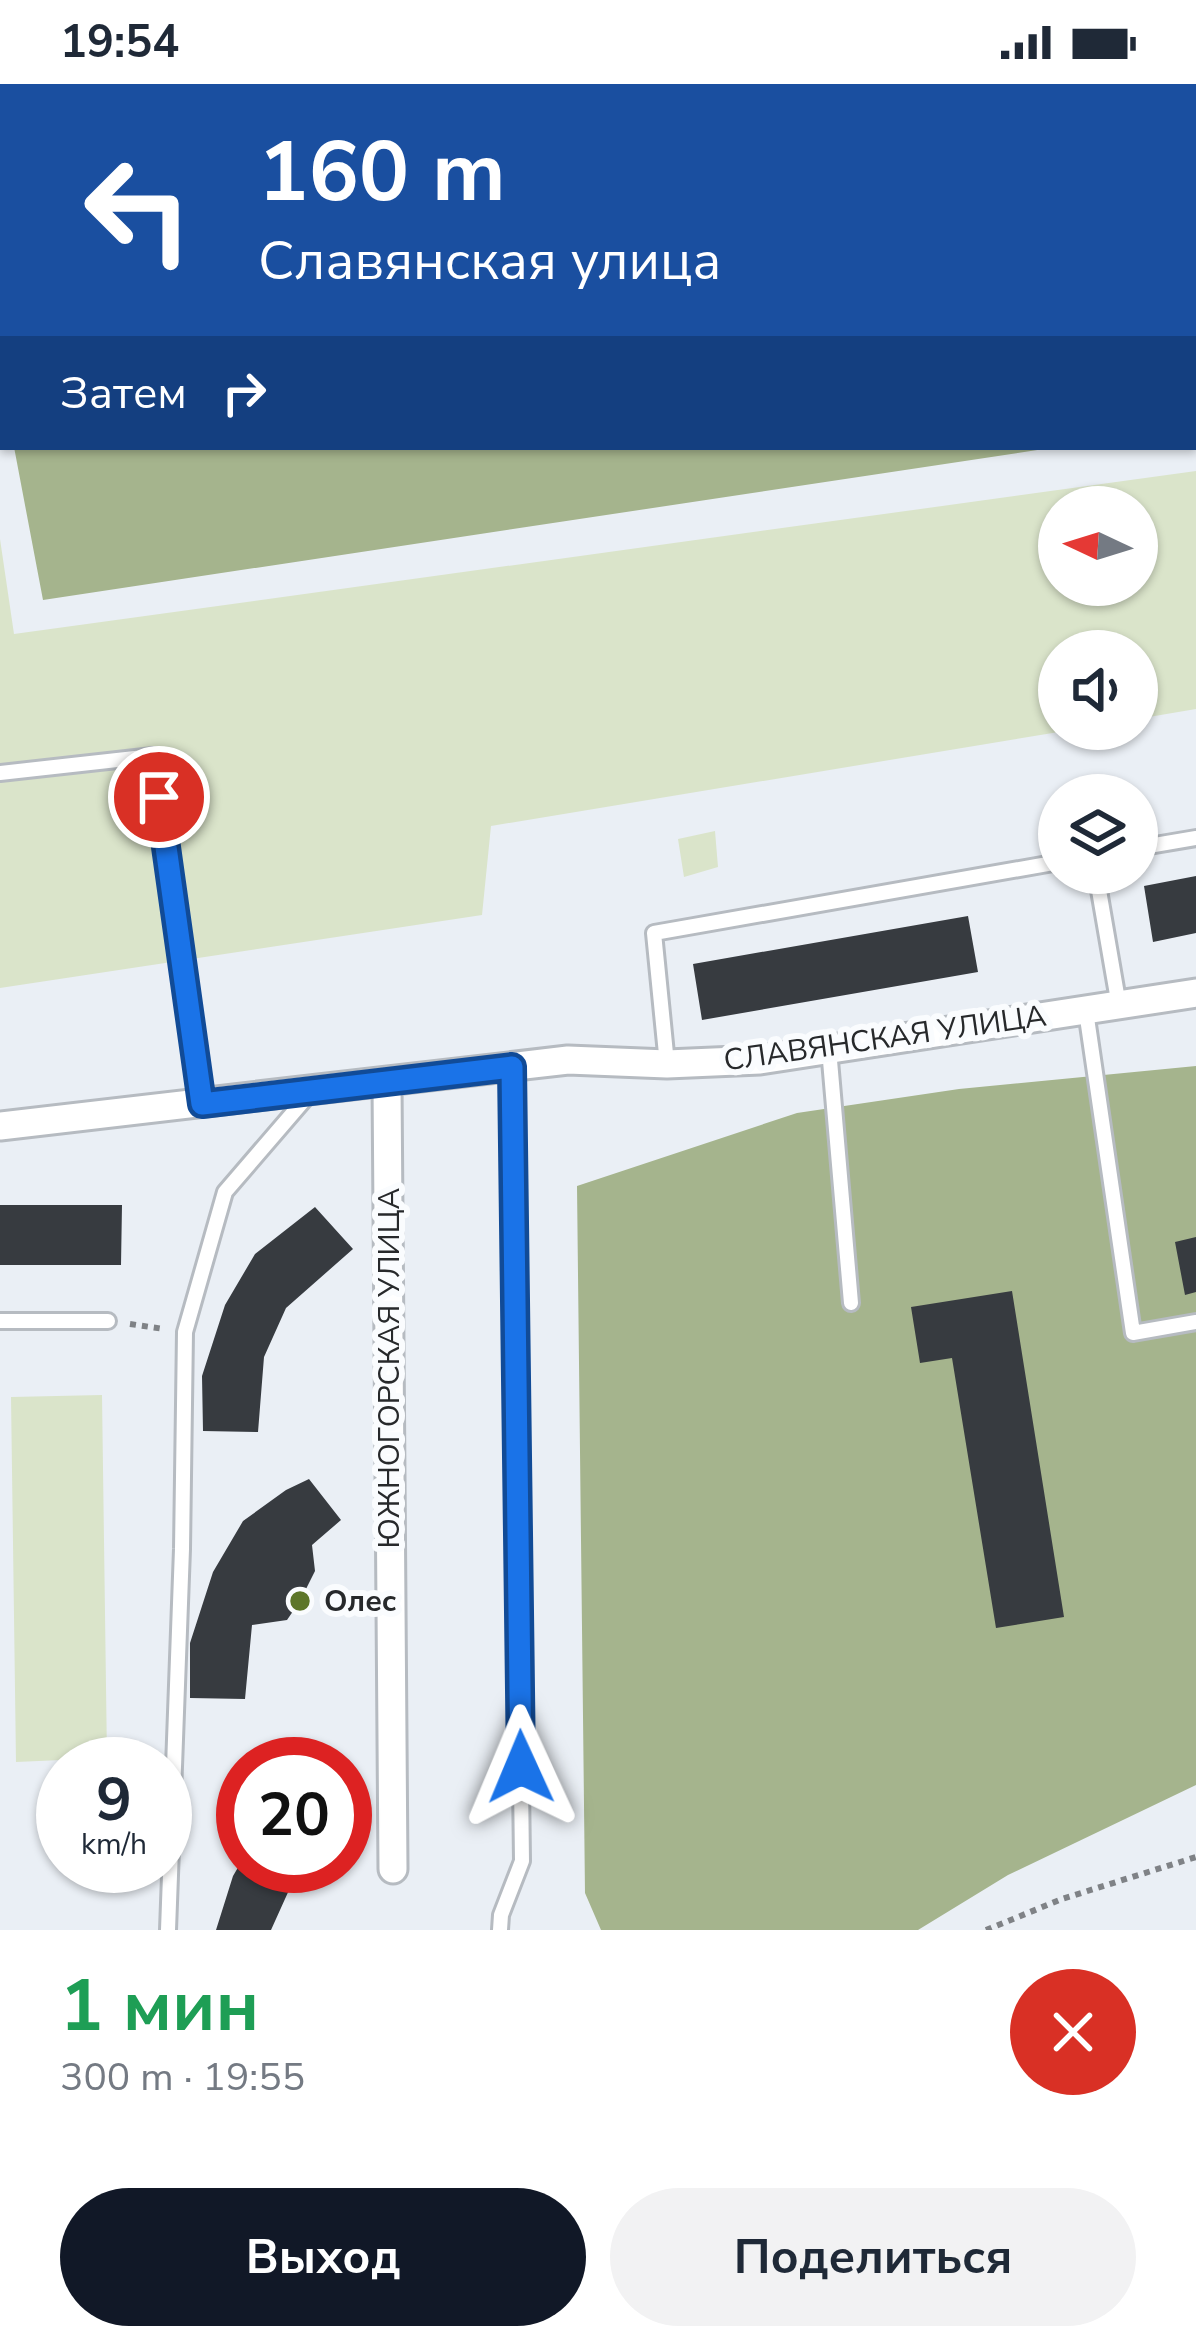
<!DOCTYPE html>
<html lang="ru">
<head>
<meta charset="utf-8">
<style>
	:root { --surface:#fff; --page:#f2f2f3; --text:#1f2937; --muted:#747a83; --accent:#111827 }
	body { margin:0; font-family:"Nunito Sans",sans-serif; background:var(--page); color:var(--text); height:100vh; display:flex; flex-direction:column; font-size:45px; white-space:nowrap }
	* { box-sizing:border-box; margin:0 }
	p { font-size:39px; color:var(--muted) }
	.icon { flex:none; width:66px; height:66px; fill:none; stroke:currentColor; stroke-width:2; stroke-linecap:round; stroke-linejoin:round }
	.map { position:relative; height:1846px; overflow:hidden }
	.sheet { display:flex; flex-direction:column; background:var(--surface); flex:1 }
	.sheet>* { flex:none }
	.top-card { position:absolute; left:0px; top:0px; width:1197px; height:366px; box-shadow:0 3px 9px #0004; background:#1a4fa0; color:#fff; overflow:hidden }
	.needle { width:78px; rotate:274deg }
	.buttons { position:absolute; left:1038px; top:402px; display:grid; gap:24px }
	.buttons a { display:grid; place-items:center; width:120px; height:120px; border-radius:50%; background:var(--surface); box-shadow:0 3px 9px #0004; font-size:60px }
	.speed { position:absolute; left:36px; top:1653px; display:flex; gap:24px; font-size:60px; font-weight:700; text-align:center }
	.speed>* { display:grid; place-content:center; width:156px; height:156px; border-radius:50%; background:var(--surface); box-shadow:0 3px 9px #0004; line-height:1 }
	.speed small { font-size:30px; font-weight:400 }
	.speed .limit { border:18px solid #d22; background:#fff; color:#111 }
	.pin { position:absolute; display:grid; place-items:center; width:102px; height:102px; color:#fff; margin:-51px; border:6px solid #fff; border-radius:50%; box-shadow:0 3px 12px #0007 }
	.me { position:absolute; width:132px; margin:-66px; rotate:359deg; stroke-linejoin:round; filter:drop-shadow(0 0 9px #0008) }
	.turn { display:flex; align-items:center; gap:42px; height:252px; padding:0 60px; font-size:54px }
	.turn .icon { width:156px; height:156px; stroke-width:2.5 }
	.turn b { display:block; font-size:84px; line-height:102px }
	.then { display:flex; align-items:center; height:114px; padding:0 60px; background:#0003; gap:24px; font-size:45px }
	.round { display:grid; place-items:center; flex:none; width:126px; height:126px; border-radius:63px; background:var(--page) }
	.headline { display:flex; align-items:center; justify-content:space-between; height:204px; padding:0 60px }
	h1 { font-size:72px; font-weight:700; line-height:90px; color:#1e9e55 }
	.primary-button { display:flex; gap:24px; margin-top:auto; padding:24px 60px }
	.primary-button a { flex:1; height:138px; border-radius:72px; background:var(--accent); color:#fff; font-size:48px; font-weight:700; line-height:138px; text-align:center }
	.primary-button a+a { background:var(--page); color:var(--text) }
	.status { display:flex; justify-content:space-between; align-items:center; height:84px; padding:0 60px; background:var(--surface); direction:ltr }
	.status svg { height:33px; fill:currentColor }
	.map>svg:first-child { display:block }
	.green { fill:#dae4ca; fill-rule:evenodd }
	.forest { fill:#a5b48d }
	.building { fill:#373b40 }
	.lines { fill:none; stroke-linecap:round; stroke-linejoin:round }
	.lane-casing { stroke:#b6bbc1; stroke-width:20 }
	.street-casing { stroke:#b6bbc1; stroke-width:33 }
	.path { stroke:#7f8286; stroke-width:6; stroke-dasharray:6 6; stroke-linecap:butt }
	.lane { stroke:#fff; stroke-width:14 }
	.street { stroke:#fff; stroke-width:27 }
	.route-casing { stroke:#114b97; stroke-width:30 }
	.route { stroke:#1a73e8; stroke-width:21 }
	.poi-dot { fill:#5d7629; stroke:#fafcfe; stroke-width:4.5 }
	.labels { text-anchor:middle; stroke-width:12; stroke-linejoin:round; paint-order:stroke }
	.street-label { font-size:30px; fill:#27292b; stroke:#fafcfe }
	.poi-label { font-size:30px; font-weight:bold; fill:#27292b; stroke:#fafcfe; text-anchor:start }
</style>
</head>
<body>
<div class="status"><b>19:54</b><svg viewBox="0 0 49 12"><path d="M0 12V9h3v3zM5 12V6h3v6zM10 12V3h3v9zM15 12V0h3v12zM26 1h20v11H26zM47 4h2v5h-2z"/></svg></div>
<div class="map">
<svg width="1196" height="1846" viewBox="0 0 1196 1846">
	<rect width="100%" height="100%" fill="#eaeff5"/>
	<path class="green" d="M1196 387V625L1137 635V567H1059V645H1077L491 742 482 831 0 904V455L14 550ZM1059 423H1137V501H1059Z
		M715 747 718 783 684 793 678 755Z
		M102 1311 107 1674 16 1678 11 1313Z"/>
	<path class="forest" d="M0 0H1196V337L1194 3H3V304Z
		M14 363H1057L43 516Z
		M1196 982V1701L1008 1791 918 1846H601L585 1809 577 1102 797 1029 959 1005Z"/>
	<path class="building" d="M1196 792V849L1153 858 1144 802Z
		M968 832 978 888 702 936 693 880Z
		M0 1121H122L121 1181H0Z
		M315 1123 353 1165 286 1224 264 1273 258 1348 203 1347 202 1292 225 1221 255 1170Z
		M1196 1153V1208L1185 1211 1175 1158Z
		M1012 1207 1064 1533 996 1544 952 1274 920 1279 911 1223Z
		M309 1395 341 1436 312 1461 315 1487 300 1517 287 1536 252 1541 245 1615 190 1614V1559L213 1488 243 1437 286 1406Z
		M243 1775V1782H310L294 1795 271 1846H216L233 1792Z"/>
	<g class="lines">
		<g class="lane-casing">
			<path id="lane" d="M0 689 153 672 202 1020
				M1137 764 1196 754
				M1096 789 1119 922
				M1086 927 1133 1249 1196 1238
				M829 965 851 1219
				M667 980 654 849 1059 778
				M0 1237H108
				M168 1846 182 1465 185 1248 225 1108 311 1008
				M500 1846 501 1831 522 1777 512 983"/>
		</g>
		<g class="street-casing">
			<path id="street" d="M387 999 393 1785
				M0 1042 568 976 667 980 760 976 1196 909"/>
		</g>
		<path class="path" d="M130 1240 164 1245
			M986 1846 1062 1815 1196 1773"/>
		<use href="#lane" class="lane"/>
		<use href="#street" class="street"/>
	</g>
	<g class="lines">
		<g class="route-casing">
			<path id="route" d="M159 713 202 1020 512 983 521 1683"/>
		</g>
		<use href="#route" class="route"/>
	</g>
	<circle class="poi-dot" cx="300" cy="1517" r="12"/>
	<g class="labels">
		<g class="street-label">
			<text transform="translate(885 954) rotate(-8)" y="10">СЛАВЯНСКАЯ УЛИЦА</text>
			<text transform="translate(389 1284) rotate(-90)" y="10">ЮЖНОГОРСКАЯ УЛИЦА</text>
		</g>
		<g class="poi-label">
			<text x="324" y="1527">Олес</text>
		</g>
	</g>
</svg>
<div class="buttons">
<a><svg class="needle" viewBox="-14 -14 28 28"><path d="M0-13l5 13h-10z" fill="#e53935"/><path d="M0 13l5-13h-10z" fill="#747a83"/></svg></a>
<a><svg class="icon" aria-label="sound" viewBox="0 0 24 24"><path d="M4 9h4l5-4v14l-5-4H4zM17 9q2 3 0 6"/></svg></a>
<a><svg class="icon" aria-label="layers" viewBox="0 0 24 24"><path d="M12 4l9 5-9 5-9-5zM3 14l9 5 9-5"/></svg></a>
</div>
<div class="speed"><div>9<small>km/h</small></div><div class="limit">20</div></div>
<div class="pin" style="left:159px;top:713px;background:#d93025"><svg class="icon" aria-label="arrive" viewBox="0 0 24 24"><path d="M6 21V4h12l-3 4 3 4H6"/></svg></div>
<svg class="me" style="left:521px;top:1683px" viewBox="-20 -20 40 40"><path d="M0-17L14 15 0 8-14 15z" fill="#1a73e8" stroke="#fff" stroke-width="4"/></svg>
<div class="top-card">
<div class="turn"><svg class="icon" aria-label="left" viewBox="0 0 24 24"><path d="M17 20v-9H6M10 6l-5 5 5 5"/></svg><div><b>160 m</b>Славянская улица</div></div>
<div class="then">Затем<svg class="icon" aria-label="right" viewBox="0 0 24 24"><path d="M7 20v-9h11M14 6l5 5-5 5"/></svg></div>
</div>
</div>
<section class="sheet">
<div class="headline"><div><h1>1 мин</h1><p>300 m · 19:55</p></div><a class="round" style="background:#d93025;color:#fff"><svg class="icon" aria-label="close" viewBox="0 0 24 24"><path d="M6 6l12 12M18 6L6 18"/></svg></a></div>
<div class="primary-button"><a>Выход</a><a>Поделиться</a></div>
</section>
</body>
</html>
